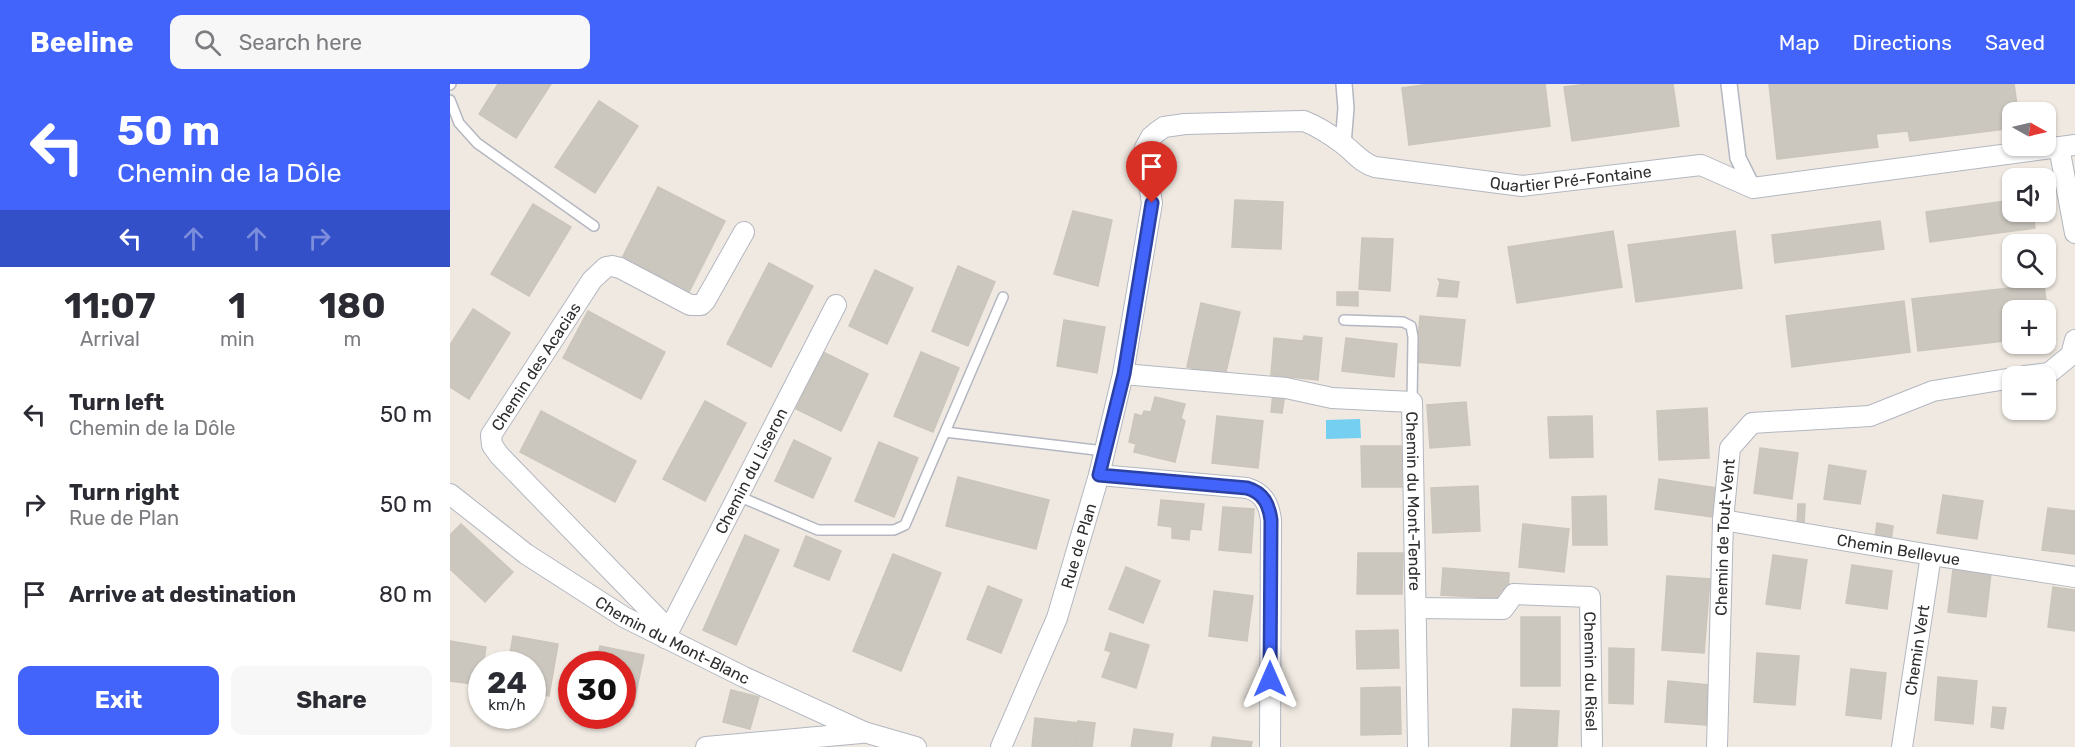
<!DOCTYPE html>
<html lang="en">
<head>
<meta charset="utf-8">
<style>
	:root { --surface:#fff; --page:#f7f7f7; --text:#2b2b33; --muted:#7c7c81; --accent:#4264fb }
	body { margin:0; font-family:Rubik,sans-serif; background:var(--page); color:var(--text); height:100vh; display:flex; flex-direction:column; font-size:22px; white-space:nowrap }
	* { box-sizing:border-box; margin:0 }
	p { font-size:20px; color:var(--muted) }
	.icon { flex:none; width:33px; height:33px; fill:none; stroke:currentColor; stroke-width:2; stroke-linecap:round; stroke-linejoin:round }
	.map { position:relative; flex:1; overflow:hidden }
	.details { display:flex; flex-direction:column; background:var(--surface); width:450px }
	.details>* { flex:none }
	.guide { background:#4264fb; color:#fff; overflow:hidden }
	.needle { width:39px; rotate:98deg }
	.buttons { position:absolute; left:1552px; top:18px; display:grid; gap:12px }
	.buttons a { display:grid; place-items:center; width:54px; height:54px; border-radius:12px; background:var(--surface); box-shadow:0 2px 4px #0004; font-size:30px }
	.speed { position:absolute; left:18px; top:567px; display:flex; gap:12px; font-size:30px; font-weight:700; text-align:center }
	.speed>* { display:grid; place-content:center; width:78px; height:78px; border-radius:50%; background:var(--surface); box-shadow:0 2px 4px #0004; line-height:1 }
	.speed small { font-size:15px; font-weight:400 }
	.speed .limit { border:9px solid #d22; background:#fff; color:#111 }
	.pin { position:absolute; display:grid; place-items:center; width:51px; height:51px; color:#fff; margin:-62px -26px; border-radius:50% 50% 50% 0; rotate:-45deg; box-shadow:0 0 6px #0007 }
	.pin .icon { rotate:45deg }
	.me { position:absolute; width:66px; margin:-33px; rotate:0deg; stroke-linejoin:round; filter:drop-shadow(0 0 4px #0008) }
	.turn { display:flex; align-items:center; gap:21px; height:126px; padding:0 18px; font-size:27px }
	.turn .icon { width:78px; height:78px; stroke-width:2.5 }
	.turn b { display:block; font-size:42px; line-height:51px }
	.lanes { display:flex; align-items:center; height:57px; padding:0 18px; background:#0003; justify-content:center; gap:30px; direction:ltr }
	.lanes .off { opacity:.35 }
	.eta { display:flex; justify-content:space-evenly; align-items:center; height:102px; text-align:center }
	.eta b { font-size:36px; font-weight:700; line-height:42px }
	.cta { display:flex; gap:12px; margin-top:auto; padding:12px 18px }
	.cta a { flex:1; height:69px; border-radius:12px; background:var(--accent); color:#fff; font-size:24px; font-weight:700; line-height:69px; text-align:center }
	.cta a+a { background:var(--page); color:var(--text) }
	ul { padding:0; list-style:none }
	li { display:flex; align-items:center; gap:18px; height:90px; padding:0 18px }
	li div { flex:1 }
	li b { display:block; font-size:22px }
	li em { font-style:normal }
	header { display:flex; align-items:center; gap:36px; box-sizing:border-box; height:84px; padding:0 30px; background:var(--accent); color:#fff }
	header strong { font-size:28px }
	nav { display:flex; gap:33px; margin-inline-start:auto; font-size:21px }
	.search { width:420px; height:54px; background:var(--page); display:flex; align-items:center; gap:15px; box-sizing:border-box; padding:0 21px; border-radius:12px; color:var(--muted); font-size:22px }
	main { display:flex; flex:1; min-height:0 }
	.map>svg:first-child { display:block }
	.water { fill:#75cff0 }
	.building { fill:#cbc7bf; stroke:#cbc5ba; stroke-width:1.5 }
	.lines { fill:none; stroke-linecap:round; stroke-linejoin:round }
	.service-casing { stroke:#b4b7c1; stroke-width:12 }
	.pedestrian-casing { stroke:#b4b7c1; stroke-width:18 }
	.minor-casing { stroke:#b4b7c1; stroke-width:22 }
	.service { stroke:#fff; stroke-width:9 }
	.pedestrian { stroke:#fff; stroke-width:15 }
	.minor { stroke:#fff; stroke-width:20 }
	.route-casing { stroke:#2b41a3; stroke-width:15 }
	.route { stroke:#4264fb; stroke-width:10 }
	.labels { text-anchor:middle; stroke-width:6; stroke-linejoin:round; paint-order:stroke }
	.street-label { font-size:16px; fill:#2e2e2e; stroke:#fff }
</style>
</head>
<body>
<header>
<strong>Beeline</strong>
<div class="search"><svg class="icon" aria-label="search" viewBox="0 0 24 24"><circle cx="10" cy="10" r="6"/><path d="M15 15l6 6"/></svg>Search here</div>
<nav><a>Map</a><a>Directions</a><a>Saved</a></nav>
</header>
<main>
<section class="details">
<div class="guide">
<div class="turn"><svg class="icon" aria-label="left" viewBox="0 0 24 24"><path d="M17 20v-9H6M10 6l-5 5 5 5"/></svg><div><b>50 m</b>Chemin de la Dôle</div></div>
<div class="lanes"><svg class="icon" aria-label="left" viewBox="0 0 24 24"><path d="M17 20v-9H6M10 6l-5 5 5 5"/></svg><svg class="icon off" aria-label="ahead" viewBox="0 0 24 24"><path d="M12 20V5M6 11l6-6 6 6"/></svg><svg class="icon off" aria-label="ahead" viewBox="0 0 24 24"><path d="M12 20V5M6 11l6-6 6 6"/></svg><svg class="icon off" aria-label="right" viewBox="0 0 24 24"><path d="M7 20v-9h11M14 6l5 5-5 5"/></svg></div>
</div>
<div class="eta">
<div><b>11:07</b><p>Arrival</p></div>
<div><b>1</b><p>min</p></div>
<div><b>180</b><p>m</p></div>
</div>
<ul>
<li><svg class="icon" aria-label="left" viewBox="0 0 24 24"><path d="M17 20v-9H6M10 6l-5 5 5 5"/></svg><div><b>Turn left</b><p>Chemin de la Dôle</p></div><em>50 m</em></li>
<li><svg class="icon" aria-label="right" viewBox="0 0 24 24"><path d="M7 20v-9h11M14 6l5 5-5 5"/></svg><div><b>Turn right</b><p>Rue de Plan</p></div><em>50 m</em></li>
<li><svg class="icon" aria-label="arrive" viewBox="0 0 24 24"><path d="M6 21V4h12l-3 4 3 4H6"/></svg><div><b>Arrive at destination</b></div><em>80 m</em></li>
</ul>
<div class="cta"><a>Exit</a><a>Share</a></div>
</section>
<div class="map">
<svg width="1625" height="663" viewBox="0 0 1625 663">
	<rect width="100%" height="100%" fill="#efe9e1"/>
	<path class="water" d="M910 335 911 354 876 355V336Z"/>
	<path class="building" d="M48 0H101L66 54 29 30Z
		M980 0H1095L1100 42 959 61 952 4Z
		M1138 0H1223L1229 42 1122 57 1114 3Z
		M1319 0H1564L1568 28H1563V44L1460 57 1458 47 1426 50 1428 63 1327 75Z
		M149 17 188 42 145 109 105 83Z
		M208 103 275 137 238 210 171 176Z
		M785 116 833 118 831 165 782 163Z
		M1563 116V128H1583L1585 144 1480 158 1476 128Z
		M83 120 121 143 79 212 41 190Z
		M623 127 662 136 648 202 604 190Z
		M1430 137 1434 165 1325 179 1322 151Z
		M1163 147 1172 203 1067 219 1058 163Z
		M1285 147 1292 204 1186 218 1178 161Z
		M912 154 943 155 940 207 909 205Z
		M319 179 363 202 321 283 277 260Z
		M508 182 545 198 518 262 482 247Z
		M425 186 463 204 437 260 399 242Z
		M988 195 1009 198 1007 213 987 212 990 198Z
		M1594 200 1600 251 1596 252V226H1563V256L1468 267 1462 215Z
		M887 208H908V222L887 221Z
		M1454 217 1460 268 1342 283 1336 232Z
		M751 219 790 228 775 292 737 283Z
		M23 225 60 249 19 315 0 303V261Z
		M138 227 215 268 191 315 113 274Z
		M970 232 1015 236 1010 282 966 278Z
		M614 236 655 243 647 289 607 282Z
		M854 252 872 254 868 296 821 291 824 254 853 257Z
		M896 254 947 260 944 293 892 287Z
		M373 268 418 290 391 347 346 325Z
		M471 268 509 284 483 348 444 332Z
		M823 309 835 310 832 329 821 328Z
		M705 313 735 320 731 334 735 337 725 378 684 368 686 360 679 358 685 330 692 332 694 327 701 328Z
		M255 317 296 339 255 417 213 395Z
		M1016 318 1020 361 980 364 977 321Z
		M1257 324 1259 374 1209 376 1207 327Z
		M91 327 186 377 165 418 70 368Z
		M767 332 813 337 808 384 762 379Z
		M1142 332 1143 373 1100 374 1098 333Z
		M344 356 381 374 363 414 325 397Z
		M429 358 468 374 444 433 405 417Z
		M911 362H951L952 403H912Z
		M1310 364 1348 369 1342 415 1304 409Z
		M1379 381 1416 387 1410 420 1374 415Z
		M508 393 599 416 586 465 496 442Z
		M1209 395 1266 404 1262 433 1205 425Z
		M1028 402 1030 447 983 449 981 404Z
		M1493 411 1533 417 1527 455 1487 449Z
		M1156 412 1157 461H1123L1122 413Z
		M711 416 754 420 751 446 740 445 739 456 722 454V443L708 441Z
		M1348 420H1355L1354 442 1347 441Z
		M773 423 804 425 801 469 769 466Z
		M1598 424 1625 427V470L1592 466Z
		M1427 439 1443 442 1441 457 1425 454Z
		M11 440 63 488 35 518 0 485V451Z
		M1073 440 1119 445 1114 488 1069 483Z
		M295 451 329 466 286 561 253 546Z
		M356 452 391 467 379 496 344 482Z
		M908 469H953L952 510H907Z
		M443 470 491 489 451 587 403 567Z
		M1323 471 1357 476 1350 525 1316 520Z
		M1402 481 1442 487 1437 525 1396 519Z
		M676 483 710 497 693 539 659 525Z
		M993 484 1059 489 1058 515 991 511Z
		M1503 485 1541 489 1536 533 1498 528Z
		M1217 492 1260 495 1254 569 1212 566Z
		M538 502 572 516 551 569 517 555Z
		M1603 503 1625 506V547L1598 543Z
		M764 507 803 512 797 557 759 552Z
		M1071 533H1110V602H1071Z
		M948 546 949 584 907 585 906 547Z
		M660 549 699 561 686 604 652 593 661 568 655 566Z
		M63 552 108 560 99 612 82 609V580H58Z
		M0 557 36 563 30 601 0 597Z
		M150 562 194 571 183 623 172 621V580H146Z
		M1159 564 1184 565 1183 620 1159 619Z
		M1307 569 1349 572 1345 621 1304 618Z
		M1401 585 1436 589 1431 635 1396 631Z
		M1488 593 1527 597 1523 640 1485 636Z
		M1218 597 1259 601 1256 641 1215 638Z
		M950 603 951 650 911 651V604Z
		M281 606 309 613 300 645 273 638Z
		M1543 623 1556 624 1553 645 1541 643Z
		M1063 625 1109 627 1107 663H1061Z
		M585 634 628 639 625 663H582Z
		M628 637 645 639 642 663H625Z
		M684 645 723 650 721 663H681Z
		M763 653 802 658 801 663H761Z"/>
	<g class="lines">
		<g class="service-casing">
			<path id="service" d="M0 1 1 0
				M0 16 9 39 27 59 144 142
				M894 236 953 238 961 242 963 253 962 318
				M495 348 654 367
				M288 412 368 446H444L455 441 553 213"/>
		</g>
		<g class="pedestrian-casing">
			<path id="pedestrian" d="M1279 0 1288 74 1303 104
				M893 60 896 24 894 0"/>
		</g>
		<g class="minor-casing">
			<g id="minor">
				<path d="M1609 63 1625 149"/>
				<path id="s1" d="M673 290 836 304 882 314 962 318 968 663"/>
				<path d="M1575 292 1599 289 1621 271 1625 256"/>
				<path d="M649 391 797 404C814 409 819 421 821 436L820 663"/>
				<path id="s2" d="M0 410 76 470 174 533 294 593 414 648 466 663"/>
				<path id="s3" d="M1273 436 1481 471 1625 493"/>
				<path id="s4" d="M966 524 1053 525 1064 510 1140 513 1142 663"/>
				<path id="s5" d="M219 546 49 371 42 361 41 351 142 196 156 183 162 182 170 184 240 221H251L255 217 294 148"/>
				<path id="s6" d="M215 554 386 221"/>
				<path d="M256 663 411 649"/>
				<path id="s7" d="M551 663 607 534 649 391 673 290 702 119 695 76V64L701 53 707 48 714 43 735 40 854 37C867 42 881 51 893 60 904 68 911 79 925 83L1072 102 1251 81 1303 104 1625 61"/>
				<path id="s8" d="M1267 663 1273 436 1280 364 1302 339 1420 332 1483 307 1563 294"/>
				<path id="s9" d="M1452 663 1481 471"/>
			</g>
		</g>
		<use href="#service" class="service"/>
		<use href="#pedestrian" class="pedestrian"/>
		<use href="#minor" class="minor"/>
	</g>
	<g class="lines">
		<g class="route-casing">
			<path id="route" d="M702 119 674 290 649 391 797 404C814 409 819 421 821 436L820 595"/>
		</g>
		<use href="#route" class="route"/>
	</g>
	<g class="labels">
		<g class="street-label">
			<text dy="6" stroke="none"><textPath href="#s7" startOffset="1074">Quartier Pré-Fontaine</textPath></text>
			<text dy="6" stroke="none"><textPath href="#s5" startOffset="348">Chemin des Acacias</textPath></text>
			<text dy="6" stroke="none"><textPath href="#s6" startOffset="188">Chemin du Liseron</textPath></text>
			<text dy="6" stroke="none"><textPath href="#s1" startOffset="390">Chemin du Mont-Tendre</textPath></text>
			<text dy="6" stroke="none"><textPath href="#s8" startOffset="210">Chemin de Tout-Vent</textPath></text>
			<text dy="6" stroke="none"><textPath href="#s7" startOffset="216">Rue de Plan</textPath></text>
			<text dy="6" stroke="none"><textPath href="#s3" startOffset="178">Chemin Bellevue</textPath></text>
			<text dy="6" stroke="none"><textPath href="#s2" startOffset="267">Chemin du Mont-Blanc</textPath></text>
			<text dy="6" stroke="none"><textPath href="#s9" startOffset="98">Chemin Vert</textPath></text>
			<text dy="6" stroke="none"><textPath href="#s4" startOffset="256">Chemin du Risel</textPath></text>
		</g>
	</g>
</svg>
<div class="buttons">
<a><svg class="needle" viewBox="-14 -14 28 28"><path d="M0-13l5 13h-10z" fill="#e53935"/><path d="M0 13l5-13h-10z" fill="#7c7c81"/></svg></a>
<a><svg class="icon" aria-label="sound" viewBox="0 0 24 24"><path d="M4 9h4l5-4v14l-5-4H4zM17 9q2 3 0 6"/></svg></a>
<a><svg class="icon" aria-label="search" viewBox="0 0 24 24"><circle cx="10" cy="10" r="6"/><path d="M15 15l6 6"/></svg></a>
<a>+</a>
<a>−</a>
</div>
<div class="speed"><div>24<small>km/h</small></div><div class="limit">30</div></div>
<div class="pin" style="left:702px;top:119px;background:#d93025"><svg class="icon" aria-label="arrive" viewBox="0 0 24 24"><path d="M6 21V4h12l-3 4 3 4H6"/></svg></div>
<svg class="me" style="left:820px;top:595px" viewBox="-20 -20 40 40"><path d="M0-17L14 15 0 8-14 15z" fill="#4264fb" stroke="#fff" stroke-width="4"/></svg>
</div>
</main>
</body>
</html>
